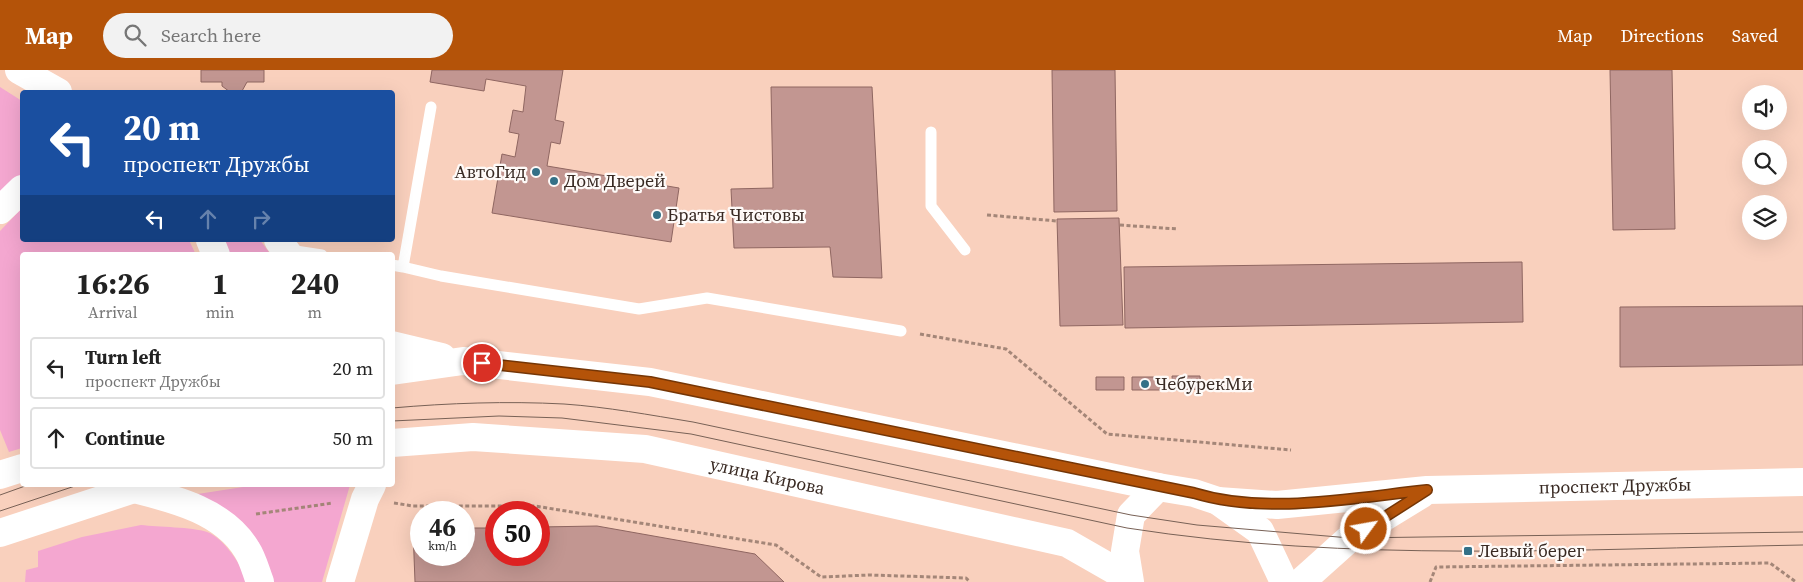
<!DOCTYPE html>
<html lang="en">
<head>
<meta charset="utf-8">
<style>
	:root { --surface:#fff; --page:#f2f2f2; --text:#222; --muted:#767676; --line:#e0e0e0; --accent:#b45309 }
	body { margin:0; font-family:"Source Serif 4",serif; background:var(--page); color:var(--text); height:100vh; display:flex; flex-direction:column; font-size:19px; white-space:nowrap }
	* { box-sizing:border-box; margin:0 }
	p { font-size:16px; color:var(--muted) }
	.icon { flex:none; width:28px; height:28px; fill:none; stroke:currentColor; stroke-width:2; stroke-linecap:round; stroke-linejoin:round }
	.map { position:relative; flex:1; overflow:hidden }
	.drawer { position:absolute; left:20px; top:182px; width:375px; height:235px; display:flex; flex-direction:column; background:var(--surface); border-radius:5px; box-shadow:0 5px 20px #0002 }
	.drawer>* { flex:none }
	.top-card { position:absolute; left:20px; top:20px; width:375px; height:152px; border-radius:5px; box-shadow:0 5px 20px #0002; background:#1a4fa0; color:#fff; overflow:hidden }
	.tools { position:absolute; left:1742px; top:15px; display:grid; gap:10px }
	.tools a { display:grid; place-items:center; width:45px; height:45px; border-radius:50%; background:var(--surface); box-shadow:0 5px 20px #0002; font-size:25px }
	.speed { position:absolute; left:410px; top:431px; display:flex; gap:10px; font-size:25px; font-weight:700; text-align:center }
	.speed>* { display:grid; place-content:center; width:65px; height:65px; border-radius:50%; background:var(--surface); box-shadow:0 5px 20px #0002; line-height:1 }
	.speed small { font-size:12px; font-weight:400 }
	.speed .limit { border:8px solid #d22; background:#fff; color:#111 }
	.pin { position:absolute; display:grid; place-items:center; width:42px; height:42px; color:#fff; margin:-21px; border:2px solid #fff; border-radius:50%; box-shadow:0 1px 5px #0007 }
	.me { position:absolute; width:55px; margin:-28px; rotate:58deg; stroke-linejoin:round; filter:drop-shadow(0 0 4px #0008) }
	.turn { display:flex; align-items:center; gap:18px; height:105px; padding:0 20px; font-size:22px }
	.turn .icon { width:65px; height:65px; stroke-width:2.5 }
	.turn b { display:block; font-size:35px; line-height:42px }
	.lanes { display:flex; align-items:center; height:48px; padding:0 20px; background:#0003; justify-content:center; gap:25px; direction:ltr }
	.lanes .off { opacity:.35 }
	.eta { display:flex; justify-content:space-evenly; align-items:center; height:85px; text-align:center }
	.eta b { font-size:30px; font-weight:700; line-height:35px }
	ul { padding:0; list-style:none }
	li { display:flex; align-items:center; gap:15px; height:62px; margin:0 10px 8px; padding:0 10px; border:2px solid var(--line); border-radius:5px }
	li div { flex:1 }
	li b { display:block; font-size:19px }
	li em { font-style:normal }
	header { display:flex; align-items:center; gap:30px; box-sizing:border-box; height:70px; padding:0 25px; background:var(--accent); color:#fff }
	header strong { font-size:24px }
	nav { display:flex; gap:28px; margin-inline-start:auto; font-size:18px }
	.search { width:350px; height:45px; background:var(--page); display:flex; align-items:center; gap:12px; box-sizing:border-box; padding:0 18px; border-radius:28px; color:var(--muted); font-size:19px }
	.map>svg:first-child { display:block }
	.green { fill:#f4a7d0 }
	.building { fill:#c29691; stroke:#8f6661 }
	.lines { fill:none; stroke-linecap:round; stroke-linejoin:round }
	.path { stroke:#a48678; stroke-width:3; stroke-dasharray:4 2.5; stroke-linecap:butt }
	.service { stroke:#fff; stroke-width:11 }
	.secondary { stroke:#fff; stroke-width:28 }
	.primary { stroke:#fff; stroke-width:28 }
	.tram { stroke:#786156; stroke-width:1 }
	.route-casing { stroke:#753606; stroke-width:12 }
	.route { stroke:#b45309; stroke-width:9 }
	.poi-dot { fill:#347087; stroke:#fefaf8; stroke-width:2 }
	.labels { text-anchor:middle; stroke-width:4.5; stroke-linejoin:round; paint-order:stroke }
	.poi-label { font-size:18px; fill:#382922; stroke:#fefaf8; text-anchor:start }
	.street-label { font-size:18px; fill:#382922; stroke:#fefaf8 }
</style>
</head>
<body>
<header>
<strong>Map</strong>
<div class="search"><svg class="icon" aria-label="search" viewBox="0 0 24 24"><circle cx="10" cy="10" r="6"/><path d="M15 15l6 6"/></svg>Search here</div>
<nav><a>Map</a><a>Directions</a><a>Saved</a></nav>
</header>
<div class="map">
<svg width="1803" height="512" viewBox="0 0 1803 512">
	<rect width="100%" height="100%" fill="#f9d0bd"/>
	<path class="green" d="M0 17 22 31V104L0 123Z
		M22 138V170H189L196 185H22V378L9 382 0 360V161Z
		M223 170H260L271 185H229Z
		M256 415H350L322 512H273L191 425Z
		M141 455C158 457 192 457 207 462 224 468 242 496 248 512H25L26 500 38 497V481L82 467Z"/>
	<path class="building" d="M201 0H264V12H247L242 21 230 22 222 16V12H201Z
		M432 0H563L555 50 564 52 560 74 551 72 547 96 679 118 671 172 492 143 502 84 515 87 519 64 509 62 513 40 523 42 526 16 486 9 484 21 430 12Z
		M1052 0H1115L1117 141 1054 142Z
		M1610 0H1672L1675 159 1613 160Z
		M771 17H872L882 208 833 207 830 177 734 178 731 119 773 118Z
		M1119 148 1123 255 1060 256 1057 149Z
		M1522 192 1523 252 1125 258 1124 197Z
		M1803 236V295L1620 297V237Z
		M1172 306H1200L1201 319 1173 320Z
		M1096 307H1124V320H1096Z
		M1132 307H1160V320H1132Z
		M597 456 755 484 784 512H415L413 459H421V485H464V458H496V485H539V457Z"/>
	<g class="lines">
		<path class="path" d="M987 145 1057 151
			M1120 155 1178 159
			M920 264 1006 279 1107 364 1291 380
			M394 433 413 436H535L776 475 821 507 869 505 966 508 970 512
			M256 444 333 433
			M1430 512 1436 497 1770 493 1796 512"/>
		<path class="service" d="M931 62V136L965 180
			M289 180 322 185
			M392 195 403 197 431 37
			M403 197 441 206 639 239 707 228 901 261"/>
		<g class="secondary">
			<path id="s1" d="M1218 431 1277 435 1427 420 1803 412"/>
			<path d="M1301 512 1350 468 1422 424"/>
		</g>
		<g class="primary">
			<path d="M19 0 58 22"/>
			<path d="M0 140 22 119"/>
			<path d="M210 170 216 185"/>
			<path d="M278 170 289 185"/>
			<path d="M392 275 442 287"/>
			<path d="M392 301 463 291 650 312 1158 417"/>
			<path id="s2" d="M392 373 473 367 645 379 1067 473 1128 508"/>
			<path d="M0 405 22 398"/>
			<path d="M134 419C174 429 224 441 247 480 253 489 256 502 260 512"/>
			<path d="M0 463 134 419 152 416"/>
			<path d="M340 512 365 429 372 415"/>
			<path d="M1130 512 1125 481 1131 445 1158 417 1194 423 1218 431 1260 461 1284 512"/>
		</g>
		<path class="tram" d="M392 338C449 333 507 331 564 334 607 337 650 345 693 352L1131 445 1197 455 1350 468 1803 462
			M392 351 499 346 562 348 691 364 1127 458C1350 493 1578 479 1803 475
			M0 425 28 415
			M0 441 78 415"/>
	</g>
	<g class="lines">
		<g class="route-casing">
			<path id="route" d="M482 293 650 312 1194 423C1266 445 1352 428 1427 420L1366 459"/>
		</g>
		<use href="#route" class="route"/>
	</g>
	<g class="poi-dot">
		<circle cx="536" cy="102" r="5"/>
		<circle cx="554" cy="111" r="5"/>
		<circle cx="657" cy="145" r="5"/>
		<circle cx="1145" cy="314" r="5"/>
		<rect x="1463" y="476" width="10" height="10" rx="2.5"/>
	</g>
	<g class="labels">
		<g class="poi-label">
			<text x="526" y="108" text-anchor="end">АвтоГид</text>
			<text x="564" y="117">Дом Дверей</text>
			<text x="667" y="151">Братья Чистовы</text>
			<text x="1155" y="320">ЧебурекМи</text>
			<text x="1478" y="487">Левый берег</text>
		</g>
		<g class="street-label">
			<text dy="6" stroke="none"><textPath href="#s2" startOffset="379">улица Кирова</textPath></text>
			<text dy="6" stroke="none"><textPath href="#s1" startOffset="398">проспект Дружбы</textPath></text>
		</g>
	</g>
</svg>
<div class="tools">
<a><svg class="icon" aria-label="sound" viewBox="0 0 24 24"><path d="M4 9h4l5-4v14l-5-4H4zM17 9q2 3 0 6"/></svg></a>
<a><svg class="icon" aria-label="search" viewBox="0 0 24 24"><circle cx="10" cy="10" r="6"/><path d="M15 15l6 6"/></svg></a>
<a><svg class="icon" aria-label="layers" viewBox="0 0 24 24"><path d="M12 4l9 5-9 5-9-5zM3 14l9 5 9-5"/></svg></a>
</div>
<div class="speed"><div>46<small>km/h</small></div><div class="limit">50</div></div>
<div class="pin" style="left:482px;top:293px;background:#d93025"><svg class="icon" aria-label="arrive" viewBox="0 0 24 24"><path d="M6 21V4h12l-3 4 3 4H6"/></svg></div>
<svg class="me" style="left:1366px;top:459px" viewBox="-20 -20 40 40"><circle r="17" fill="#b45309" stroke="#fff" stroke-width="3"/><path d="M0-11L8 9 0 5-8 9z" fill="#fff"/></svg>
<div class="top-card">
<div class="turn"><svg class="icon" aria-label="left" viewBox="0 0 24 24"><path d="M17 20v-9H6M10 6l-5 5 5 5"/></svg><div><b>20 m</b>проспект Дружбы</div></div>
<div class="lanes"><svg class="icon" aria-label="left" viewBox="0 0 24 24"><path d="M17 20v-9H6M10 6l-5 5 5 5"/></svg><svg class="icon off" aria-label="ahead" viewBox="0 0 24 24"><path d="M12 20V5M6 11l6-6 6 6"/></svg><svg class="icon off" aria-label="right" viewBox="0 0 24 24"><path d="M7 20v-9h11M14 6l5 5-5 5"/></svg></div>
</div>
<section class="drawer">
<div class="eta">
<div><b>16:26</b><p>Arrival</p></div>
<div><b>1</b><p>min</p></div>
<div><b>240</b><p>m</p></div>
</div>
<ul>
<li><svg class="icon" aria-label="left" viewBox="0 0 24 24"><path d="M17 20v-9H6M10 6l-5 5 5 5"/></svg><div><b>Turn left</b><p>проспект Дружбы</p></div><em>20 m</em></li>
<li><svg class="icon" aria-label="ahead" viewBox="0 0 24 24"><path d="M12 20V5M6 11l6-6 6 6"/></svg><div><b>Continue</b></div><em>50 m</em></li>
</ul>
</section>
</div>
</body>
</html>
